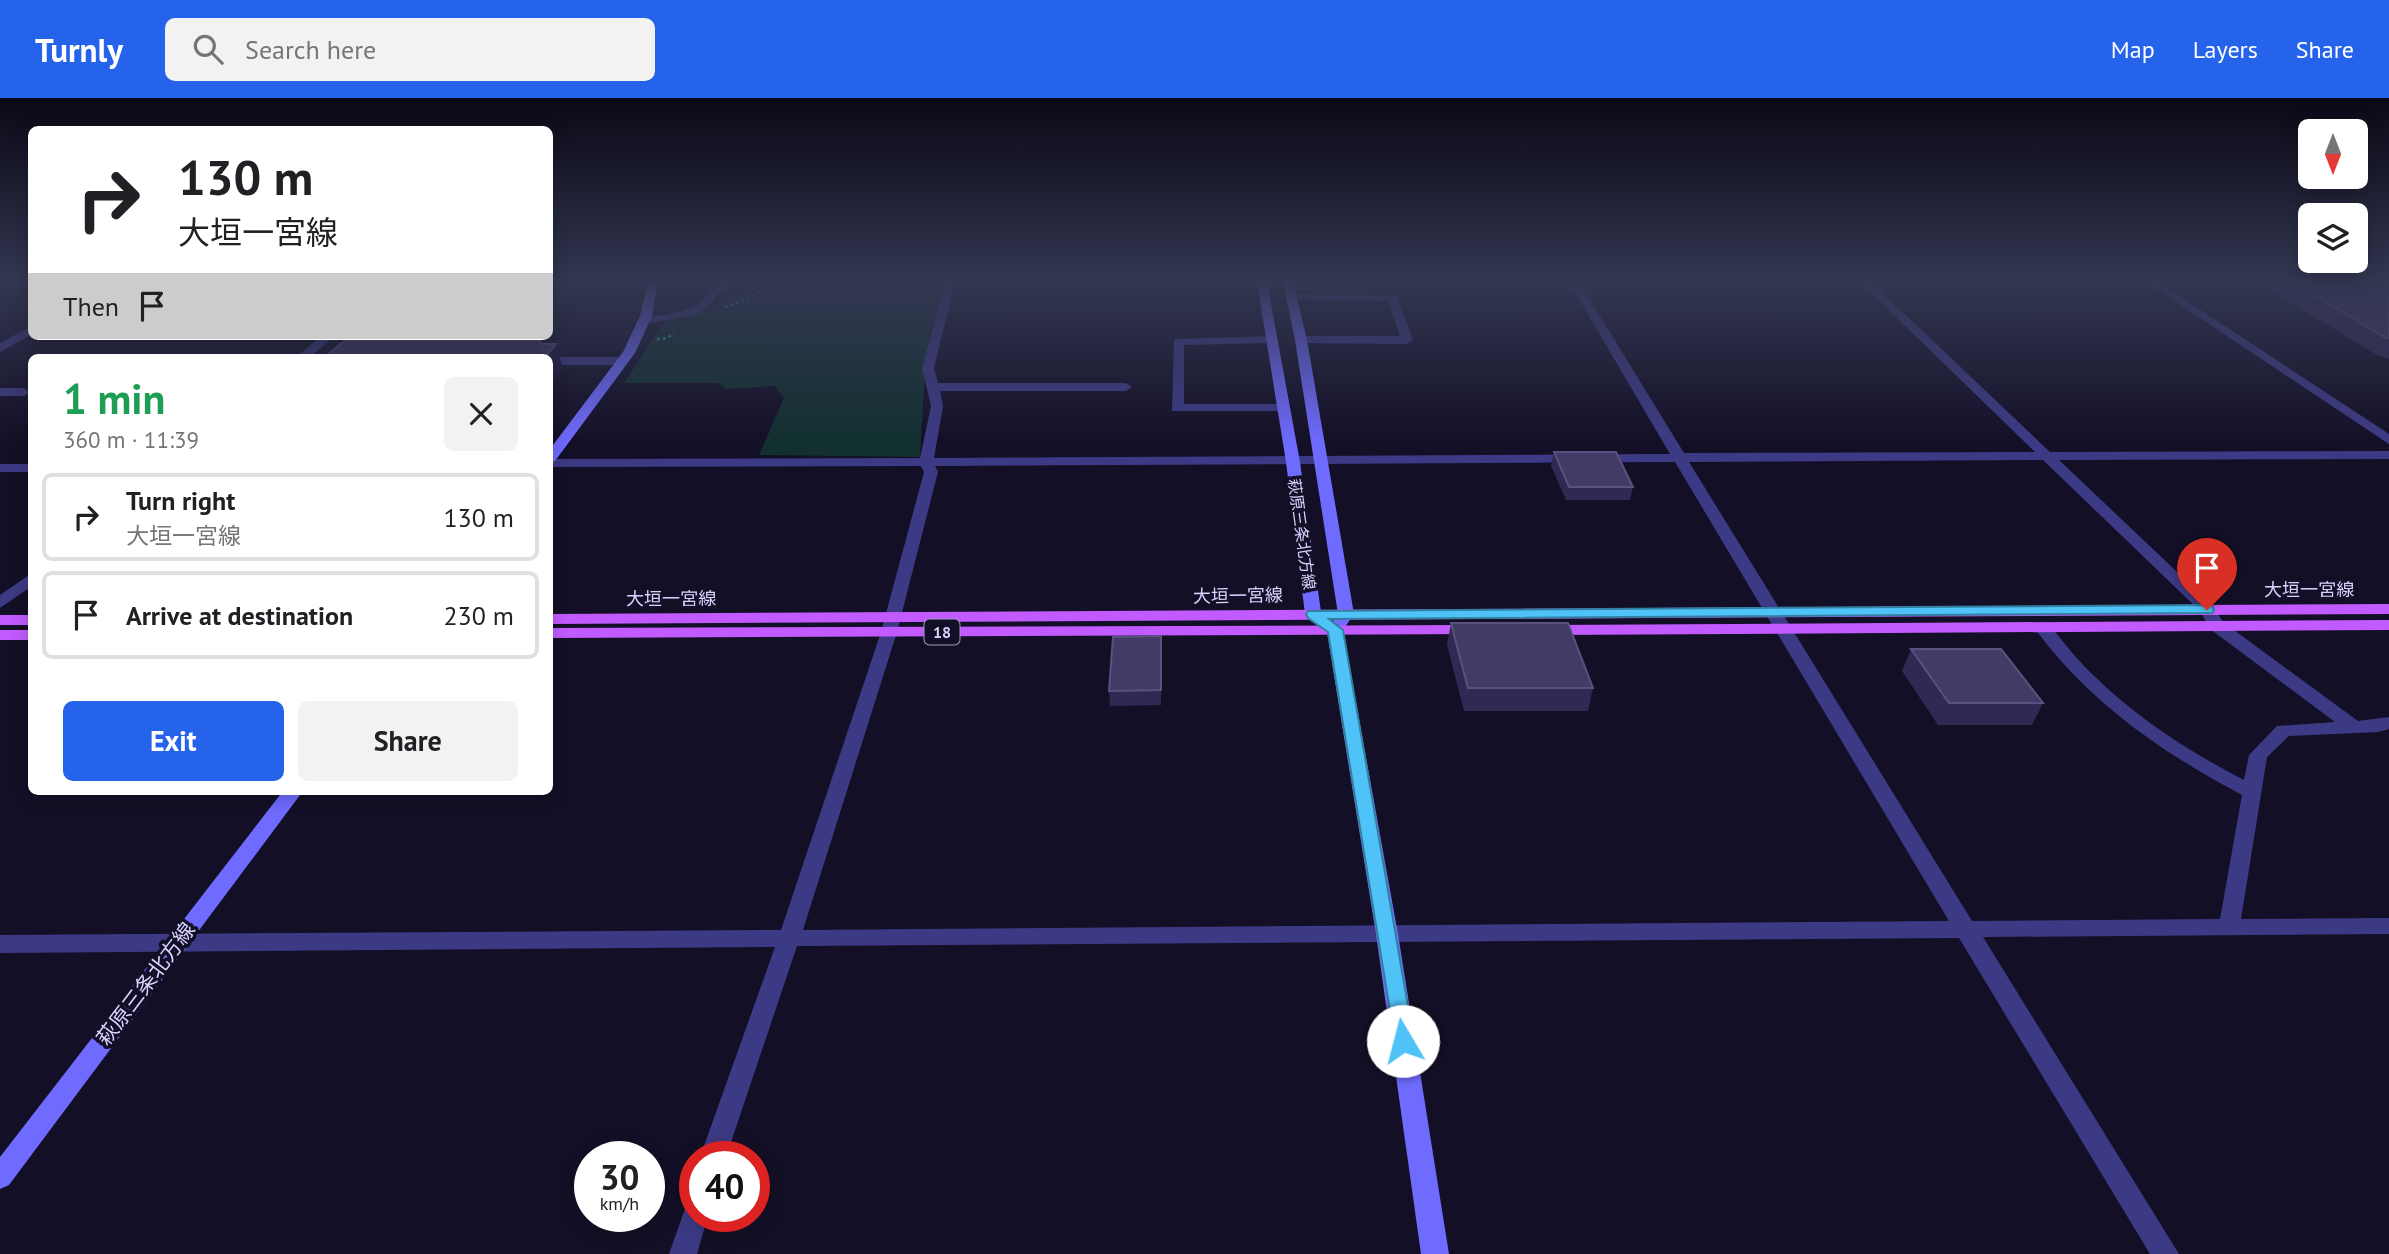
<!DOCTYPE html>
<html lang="en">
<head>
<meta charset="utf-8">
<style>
	:root { --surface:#fff; --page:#f2f2f2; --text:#202124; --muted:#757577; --line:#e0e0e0; --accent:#2563eb }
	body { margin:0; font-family:"PT Sans","Noto Sans JP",sans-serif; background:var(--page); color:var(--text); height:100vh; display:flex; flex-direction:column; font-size:26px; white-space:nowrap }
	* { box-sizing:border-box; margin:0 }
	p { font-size:23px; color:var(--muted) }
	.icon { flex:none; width:38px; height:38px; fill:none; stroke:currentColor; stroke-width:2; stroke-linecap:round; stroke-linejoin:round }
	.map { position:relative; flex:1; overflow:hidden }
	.sheet { position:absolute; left:28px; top:256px; width:525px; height:441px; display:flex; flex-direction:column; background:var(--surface); border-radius:10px; box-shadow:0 4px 18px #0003 }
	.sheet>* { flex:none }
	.banner { position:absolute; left:28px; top:28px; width:525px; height:214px; border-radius:10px; box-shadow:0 4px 18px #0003; background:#fff; color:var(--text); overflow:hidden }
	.needle { width:46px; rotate:180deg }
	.fabs { position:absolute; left:2298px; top:21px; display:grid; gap:14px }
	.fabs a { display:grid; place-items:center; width:70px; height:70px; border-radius:10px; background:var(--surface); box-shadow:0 4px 18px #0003; font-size:35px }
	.speed { position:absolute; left:574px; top:1043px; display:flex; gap:14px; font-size:35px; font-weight:700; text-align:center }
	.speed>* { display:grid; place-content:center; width:91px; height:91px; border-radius:50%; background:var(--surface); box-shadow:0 4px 18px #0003; line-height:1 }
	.speed small { font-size:18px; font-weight:400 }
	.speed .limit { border:10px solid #d22; background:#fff; color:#111 }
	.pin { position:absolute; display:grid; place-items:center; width:60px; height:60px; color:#fff; margin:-72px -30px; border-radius:50% 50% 50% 0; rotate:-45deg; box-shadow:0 0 7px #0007 }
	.pin .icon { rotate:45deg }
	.me { position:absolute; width:77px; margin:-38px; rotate:352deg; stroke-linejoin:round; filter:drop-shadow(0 0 5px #0008) }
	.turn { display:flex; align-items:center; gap:24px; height:147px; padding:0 35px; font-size:32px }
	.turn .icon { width:91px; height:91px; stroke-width:2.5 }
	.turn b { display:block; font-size:49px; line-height:60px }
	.then { display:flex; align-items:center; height:66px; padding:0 35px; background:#0003; gap:14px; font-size:26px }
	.round { display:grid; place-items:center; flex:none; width:74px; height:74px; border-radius:10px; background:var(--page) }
	.overview { display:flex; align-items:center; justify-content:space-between; height:119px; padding:0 35px }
	h1 { font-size:42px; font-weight:700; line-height:52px; color:#1e9e55 }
	.button { display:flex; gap:14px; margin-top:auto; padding:14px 35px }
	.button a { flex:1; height:80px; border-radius:10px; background:var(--accent); color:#fff; font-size:28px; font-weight:700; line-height:80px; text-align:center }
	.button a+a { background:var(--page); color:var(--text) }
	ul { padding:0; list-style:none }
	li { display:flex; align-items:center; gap:21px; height:88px; margin:0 14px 10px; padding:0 21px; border:4px solid var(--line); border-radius:10px }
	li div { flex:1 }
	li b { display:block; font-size:26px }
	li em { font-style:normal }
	header { display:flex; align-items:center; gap:42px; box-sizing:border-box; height:98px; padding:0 35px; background:var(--accent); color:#fff }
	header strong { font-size:33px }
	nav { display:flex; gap:38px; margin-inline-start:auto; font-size:24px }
	.search { width:490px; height:63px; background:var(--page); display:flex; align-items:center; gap:18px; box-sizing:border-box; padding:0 24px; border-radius:10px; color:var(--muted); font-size:26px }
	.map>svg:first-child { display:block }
	.green { fill:#12302f }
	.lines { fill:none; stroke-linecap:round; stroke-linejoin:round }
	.path { stroke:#2fb8b0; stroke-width:2.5; stroke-dasharray:2.5 3.5; stroke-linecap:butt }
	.street { fill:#3d3a85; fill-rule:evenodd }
	.secondary { fill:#6f6bff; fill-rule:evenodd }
	.primary { fill:#c25bff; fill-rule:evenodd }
	.wall { fill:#312854 }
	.shaded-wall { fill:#1d163a }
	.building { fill:#433a66; stroke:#5a527e; stroke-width:2 }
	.route { fill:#4fc3f7; stroke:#337fa1; stroke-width:2 }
	.labels { text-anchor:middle; stroke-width:7; stroke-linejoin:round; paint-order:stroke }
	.far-street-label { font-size:16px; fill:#d9d4ff; stroke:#130f26 }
	.shield { fill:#130f26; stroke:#9e99be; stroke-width:2 }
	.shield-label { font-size:16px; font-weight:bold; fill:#d9d4ff }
	.street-label { font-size:18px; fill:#d9d4ff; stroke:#130f26 }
	.near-street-label { font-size:21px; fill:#d9d4ff; stroke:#130f26 }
</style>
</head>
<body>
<header>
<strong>Turnly</strong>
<div class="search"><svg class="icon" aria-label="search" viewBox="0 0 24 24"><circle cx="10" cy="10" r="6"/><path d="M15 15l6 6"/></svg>Search here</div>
<nav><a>Map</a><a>Layers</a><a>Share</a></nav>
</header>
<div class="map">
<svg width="2389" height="1156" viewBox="0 0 2389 1156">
	<rect width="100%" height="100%" fill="#130f26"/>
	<path class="green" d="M753 184H943L926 256 920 359 759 357 784 300 775 288 726 291 718 285H624L665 223C694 218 718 202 746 196Z"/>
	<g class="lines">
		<path class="path" d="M725 209 751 200 768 188 769 184
			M657 241 667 240 674 235"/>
		<path class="street" d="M722 184H735L719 194 711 206 695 217 644 226 638 223 644 220C663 216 687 216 702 202 710 195 712 189 722 184Z
			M945 184H955L934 270 938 285H1126L1132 289 1126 293H940L943 308 934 360 1670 356 1569 184H1579L1684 355 2035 354 1860 184H1871L2050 354 2389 353V361L2059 362 2213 508 2223 524 2358 623 2389 619V631L2378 634 2289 638 2267 659 2241 821 2389 820V836L1983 839 2179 1156H2150L1959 840 797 848 726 1059H700L775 849 0 855V837L781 832 881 534 924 374 921 368 550 369V361L920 360 931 308 922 270ZM2043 362 2200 513 2210 531 2335 624 2277 628 2249 657 2244 682C2188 653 2134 618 2090 574 2074 558 2061 541 2047 524H2035L2033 528C2087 603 2161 654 2242 697L2220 821 1972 823 1689 364ZM1675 364 1949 823 803 832 897 534 938 374 935 368Z
			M2146 184H2158L2389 336V346Z
			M1292 196 1397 198 1413 242 1407 246 1297 245 1295 242 1301 238H1400L1388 203 1288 201V197Z
			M32 228V236L0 254V245Z
			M322 238H335L310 259H296Z
			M1270 238 1276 242 1274 245 1184 247V306H1284L1289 307V313H1172L1174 241Z
			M550 259H623L629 263 623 267H550Z
			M0 290H24L30 294 24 298H0Z
			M0 366H32V374H0Z
			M32 475V488L0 510V497Z
			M695 1105V1118H708L697 1156H669L686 1108Z"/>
		<path class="secondary" d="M648 184H658L652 218 635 255 555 363 550 364V351L623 254 640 218Z
			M1257 184H1267L1300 364 1321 514 1333 523 1338 516 1295 242 1283 184H1293L1307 242 1354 516 1343 532 1398 836 1449 1156H1421L1376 836 1327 534 1305 516 1286 364Z
			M283 693H303L9 1087 0 1091V1059Z"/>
		<path class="primary" d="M2389 506V516L550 526V516Z
			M0 517H32V527H0Z
			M2389 522V532L1549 537 1541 532 1549 527Z
			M1472 527 1478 528 1480 532 1478 536 550 540V530Z
			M0 532H32V542H0Z"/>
	</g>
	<path class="wall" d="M2276 184H2389V261L2377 257 2272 193Z
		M1554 354 1633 389 1630 402H1566L1551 368Z
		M1451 525 1593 590 1588 613H1464L1447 547Z
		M1161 538V607L1110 608 1109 593Z
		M1911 551 2043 605 2032 627H1938L1902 573Z"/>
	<path class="shaded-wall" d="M556 246 563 270 550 287V259H545Z"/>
	<path class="building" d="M2292 184H2389V240H2386Z
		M344 243H540L542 246H556L545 259H325Z
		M1554 354H1616L1633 389H1569Z
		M1451 525H1568L1593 590H1468Z
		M1161 538V592L1109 593 1113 539Z
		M1911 551H2001L2043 605H1949Z"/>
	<linearGradient id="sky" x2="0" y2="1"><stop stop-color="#0a0815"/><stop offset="0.53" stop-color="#333752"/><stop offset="1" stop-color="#333752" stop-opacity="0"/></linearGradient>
	<rect width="2389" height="346" fill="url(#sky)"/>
	<path class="route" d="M2207 507 2212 508 2214 512 2212 515 1329 521 1343 532 1414 943 1411 949 1403 951 1396 949 1328 534 1308 520 1306 516 1308 513Z"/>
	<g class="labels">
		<g class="far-street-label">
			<text transform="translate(1302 436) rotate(82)" y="6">萩原三条北方線</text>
		</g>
		<rect class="shield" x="924.5" y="521.5" width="35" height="25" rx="5"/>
		<g class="shield-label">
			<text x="942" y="540">18</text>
		</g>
		<g class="street-label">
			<text x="2309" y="498">大垣一宮線</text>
			<text transform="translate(1238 498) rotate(-1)" y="6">大垣一宮線</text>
			<text x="671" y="507">大垣一宮線</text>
		</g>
		<g class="near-street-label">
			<text transform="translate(146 886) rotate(-53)" y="7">萩原三条北方線</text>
		</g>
	</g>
</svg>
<div class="fabs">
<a><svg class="needle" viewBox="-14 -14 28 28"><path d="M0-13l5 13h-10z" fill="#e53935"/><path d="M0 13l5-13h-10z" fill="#757577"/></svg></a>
<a><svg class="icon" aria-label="layers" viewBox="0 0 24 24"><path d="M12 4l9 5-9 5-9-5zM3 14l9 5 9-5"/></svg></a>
</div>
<div class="speed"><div>30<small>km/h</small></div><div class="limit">40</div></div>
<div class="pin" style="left:2207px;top:512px;background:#d93025"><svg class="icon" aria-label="arrive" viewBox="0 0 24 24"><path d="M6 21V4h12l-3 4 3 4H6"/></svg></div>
<svg class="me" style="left:1403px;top:943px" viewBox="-20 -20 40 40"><circle r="19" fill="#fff"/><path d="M0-13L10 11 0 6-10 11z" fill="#4fc3f7"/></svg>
<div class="banner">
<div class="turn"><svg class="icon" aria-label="right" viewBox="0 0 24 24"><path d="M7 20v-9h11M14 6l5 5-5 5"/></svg><div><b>130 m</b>大垣一宮線</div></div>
<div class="then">Then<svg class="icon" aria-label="arrive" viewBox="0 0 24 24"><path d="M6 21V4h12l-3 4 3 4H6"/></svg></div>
</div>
<section class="sheet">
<div class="overview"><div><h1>1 min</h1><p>360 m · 11:39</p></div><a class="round"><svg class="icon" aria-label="close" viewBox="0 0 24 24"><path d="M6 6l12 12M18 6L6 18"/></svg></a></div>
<ul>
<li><svg class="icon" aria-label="right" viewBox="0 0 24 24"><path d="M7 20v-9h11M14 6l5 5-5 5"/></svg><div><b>Turn right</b><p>大垣一宮線</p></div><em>130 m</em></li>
<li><svg class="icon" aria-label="arrive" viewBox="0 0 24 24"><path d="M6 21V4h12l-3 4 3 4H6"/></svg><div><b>Arrive at destination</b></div><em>230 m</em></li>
</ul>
<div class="button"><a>Exit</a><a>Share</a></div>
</section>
</div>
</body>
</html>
